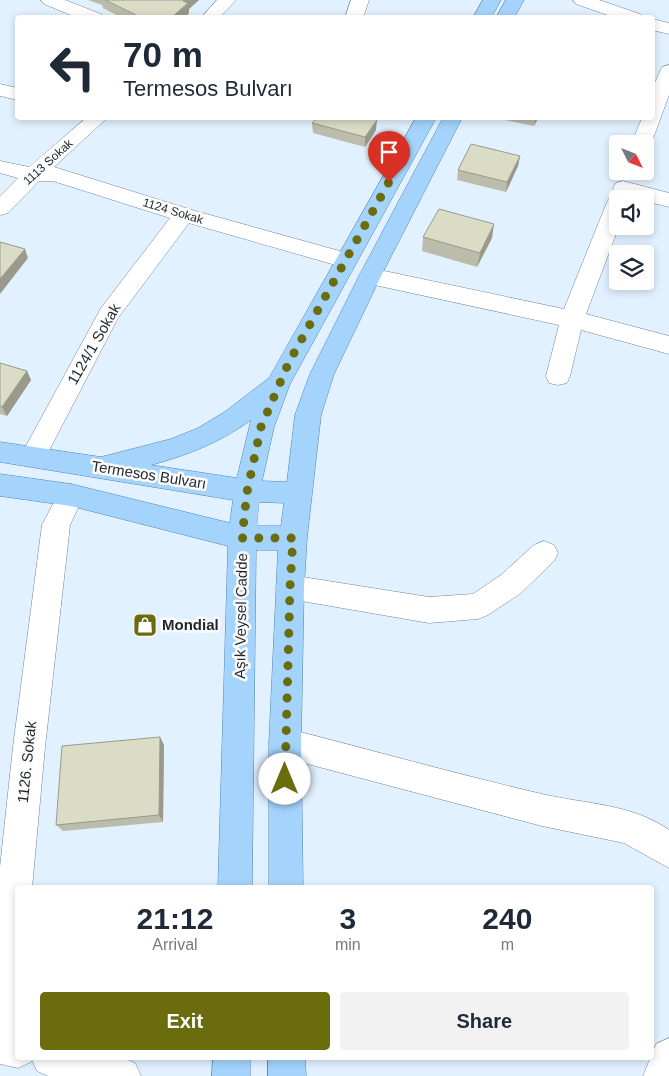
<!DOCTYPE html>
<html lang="en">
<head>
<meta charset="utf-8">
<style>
	:root { --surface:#fff; --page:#f2f2f3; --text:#1f2937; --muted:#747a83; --accent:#6a6c0d }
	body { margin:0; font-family:Helvetica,sans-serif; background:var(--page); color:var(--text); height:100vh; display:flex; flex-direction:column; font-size:19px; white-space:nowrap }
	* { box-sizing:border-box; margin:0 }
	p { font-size:16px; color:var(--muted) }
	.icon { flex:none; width:28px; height:28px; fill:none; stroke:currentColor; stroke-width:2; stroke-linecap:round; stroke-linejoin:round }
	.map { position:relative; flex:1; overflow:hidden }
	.side { position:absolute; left:15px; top:885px; width:639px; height:175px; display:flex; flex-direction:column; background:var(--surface); border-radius:5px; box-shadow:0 2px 8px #0003 }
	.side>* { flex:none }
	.hud { position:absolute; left:15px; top:15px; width:640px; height:105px; border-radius:5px; box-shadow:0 2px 8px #0003; background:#fff; color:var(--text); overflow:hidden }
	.needle { width:32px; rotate:132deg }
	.buttons { position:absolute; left:609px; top:135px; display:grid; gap:10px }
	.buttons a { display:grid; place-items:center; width:45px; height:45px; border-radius:5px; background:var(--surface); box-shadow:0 2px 8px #0003; font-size:25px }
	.pin { position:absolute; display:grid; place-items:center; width:42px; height:42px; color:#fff; margin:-51px -21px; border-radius:50% 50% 50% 0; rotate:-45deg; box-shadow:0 0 5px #0007 }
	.pin .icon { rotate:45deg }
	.me { position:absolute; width:55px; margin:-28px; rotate:0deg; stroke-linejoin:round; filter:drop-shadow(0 0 4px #0008) }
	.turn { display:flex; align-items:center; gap:18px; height:105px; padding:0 25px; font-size:22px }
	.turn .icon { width:65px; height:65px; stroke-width:2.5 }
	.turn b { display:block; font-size:35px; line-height:42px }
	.eta { display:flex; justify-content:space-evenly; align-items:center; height:85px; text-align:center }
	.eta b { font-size:30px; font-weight:800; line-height:35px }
	.cta { display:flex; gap:10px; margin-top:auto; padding:10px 25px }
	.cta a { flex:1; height:58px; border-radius:5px; background:var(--accent); color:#fff; font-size:20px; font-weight:800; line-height:58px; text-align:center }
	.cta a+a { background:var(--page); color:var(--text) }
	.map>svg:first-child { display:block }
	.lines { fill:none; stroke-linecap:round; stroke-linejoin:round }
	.minor-casing { stroke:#738493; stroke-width:1 }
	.major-casing { stroke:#4e84b2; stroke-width:1 }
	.minor { fill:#fff; fill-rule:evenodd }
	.major { fill:#a4d4fc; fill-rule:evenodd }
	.wall { fill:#bbbdaa }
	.shaded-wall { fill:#999a8b }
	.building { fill:#dadcc6; stroke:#999a8b }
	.route { stroke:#6a6c0d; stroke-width:9; stroke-dasharray:0 16.2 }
	.labels { text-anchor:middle; stroke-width:5; stroke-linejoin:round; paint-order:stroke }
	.far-street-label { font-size:12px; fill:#1f262c; stroke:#fcfcfc }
	.street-label { font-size:15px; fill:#1f262c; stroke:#fcfcfc }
	.poi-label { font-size:15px; font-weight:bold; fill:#1f262c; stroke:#fcfcfc; text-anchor:start }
</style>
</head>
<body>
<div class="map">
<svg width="669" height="1076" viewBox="0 0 669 1076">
	<rect width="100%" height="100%" fill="#e2f1ff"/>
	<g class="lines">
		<g class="minor-casing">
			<path id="minor" d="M41 0H65L101 14 103 18H78L44 4Z
				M217 0H236L219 18H201Z
				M351 0H369L363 18H345Z
				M573 0H599L640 14 642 18H616L576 4Z
				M652 19 669 23V34L652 30Z
				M669 65V95L651 144 645 149V144H631L642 118H652V89L662 67Z
				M0 84 18 88V100L0 96Z
				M86 118H107L54 167 192 210 354 255 357 260 354 265 346 268 189 223 118 318 42 464 33 467 24 464 20 457 101 308 170 218 53 181H39L8 213 0 215V196L18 178 0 173V161L29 167Z
				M623 181 669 193V207L645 201V199L616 193 613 188 616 183Z
				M618 195 626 199H618V226H619L586 314 669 336V354L581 330 570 376 567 383 558 385 549 383 546 376 559 325 370 284 362 282 359 276 362 270 370 268 564 309 607 202 611 197Z
				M71 484 80 487 84 495 70 525 45 747 32 888H18V1058H123L135 1063 141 1076H48L37 1071 32 1060 31 1062 18 1068 0 1064V867L13 747 42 525 62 487Z
				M544 541 554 545 558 553 554 561 521 593 488 615 478 619 429 623 290 599 280 596 276 587 280 578 290 575 429 597 473 594 501 575 534 545Z
				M285 728C371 750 456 774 542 794 585 804 633 804 669 830V868L624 843 542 826 285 758 274 754 269 743 274 732Z
				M669 1038V1076H643L656 1044Z"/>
		</g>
		<g class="major-casing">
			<path id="major" d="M483 0H501L491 18H473Z
				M506 0H524L514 18H496Z
				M416 118H436L290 384 274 427 262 481 287 482 295 415 310 374 359 276 443 118H462L381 276 334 374 321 415 307 538 304 587 301 743 303 888H269V743L278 550H256L252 888H218L228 546 71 506 0 496V474L71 484 230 523 233 500 0 462V442L101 457 171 439 198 428 226 411 269 378ZM251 420 237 478 151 465C188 455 221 442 251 420ZM259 502 284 503 281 526H257Z
				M213 1058H250V1076H212Z
				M268 1058H305L306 1076H268Z"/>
		</g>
		<use href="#minor" class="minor"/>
		<use href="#major" class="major"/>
	</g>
	<path class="wall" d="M88 0H199L189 9V13L185 18H122L103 8 102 5Z
		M495 118H538L534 126Z
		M312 123 376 130 365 147 313 133Z
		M520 156 518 166 506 192 457 180 458 170Z
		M423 237 492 238 477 267 422 251Z
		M0 363 27 371 31 380 7 416 0 414Z
		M160 737 164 745 163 822 63 831 56 825Z"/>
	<path class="shaded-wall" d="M185 0H199L189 9V13L185 18H171Z
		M536 118H538L534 126Z
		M377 120 376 130 365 147V137Z
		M520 156 518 166 506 192 507 182Z
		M494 224 492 238 477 267 480 253Z
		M25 249 28 258 0 294V279Z
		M27 371 31 380 7 416 2 407Z
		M160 737 164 745 163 822 159 815Z"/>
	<path class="building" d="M105 0H185L183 1 188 3 171 18H145L136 15Z
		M317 118H368L377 120 365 137 312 123Z
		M471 144 520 156 507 182 458 170Z
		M439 209 494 224 480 253 423 237Z
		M0 242 25 249 0 279Z
		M0 363 27 371 2 407 0 406Z
		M160 737 159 815 56 825 62 746Z"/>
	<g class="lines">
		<path class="route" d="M285 779 290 587 293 538H242L247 492 261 427 289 362 389 182"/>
	</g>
	<defs>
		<g id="shop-square" transform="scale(1.25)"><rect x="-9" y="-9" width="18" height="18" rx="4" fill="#6a6c0d" stroke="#fcfcfc"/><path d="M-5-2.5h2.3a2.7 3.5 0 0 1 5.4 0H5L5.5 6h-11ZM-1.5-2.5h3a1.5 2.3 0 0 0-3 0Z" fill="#fff"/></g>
	</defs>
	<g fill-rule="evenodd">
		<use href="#shop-square" x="145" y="625"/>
	</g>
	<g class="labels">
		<g class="far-street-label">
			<text transform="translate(48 162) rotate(-42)" y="4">1113 Sokak</text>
			<text transform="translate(173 211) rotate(17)" y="4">1124 Sokak</text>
		</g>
		<g class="street-label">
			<text transform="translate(94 344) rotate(-60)" y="5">1124/1 Sokak</text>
			<text transform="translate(149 475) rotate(9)" y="5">Termesos Bulvarı</text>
			<text transform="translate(241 616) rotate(-89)" y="5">Aşık Veysel Cadde</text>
			<text transform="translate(27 762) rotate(-84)" y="5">1126. Sokak</text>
		</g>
		<g class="poi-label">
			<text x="162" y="630">Mondial</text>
		</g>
	</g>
</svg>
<div class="buttons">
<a><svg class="needle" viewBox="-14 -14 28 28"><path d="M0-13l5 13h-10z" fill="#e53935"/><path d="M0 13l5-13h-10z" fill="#747a83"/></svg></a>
<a><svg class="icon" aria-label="sound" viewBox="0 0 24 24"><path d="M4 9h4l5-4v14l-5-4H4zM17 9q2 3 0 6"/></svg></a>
<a><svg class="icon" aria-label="layers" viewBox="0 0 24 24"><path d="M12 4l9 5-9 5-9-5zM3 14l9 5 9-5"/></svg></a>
</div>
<div class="pin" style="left:389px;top:182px;background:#d93025"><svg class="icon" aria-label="arrive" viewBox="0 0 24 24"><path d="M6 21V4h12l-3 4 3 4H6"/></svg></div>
<svg class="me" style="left:285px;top:779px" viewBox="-20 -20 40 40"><circle r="19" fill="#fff"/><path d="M0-13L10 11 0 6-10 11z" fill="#6a6c0d"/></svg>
<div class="hud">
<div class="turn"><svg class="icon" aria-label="left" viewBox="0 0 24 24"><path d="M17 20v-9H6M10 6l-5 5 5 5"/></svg><div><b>70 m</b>Termesos Bulvarı</div></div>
</div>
<section class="side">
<div class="eta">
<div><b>21:12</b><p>Arrival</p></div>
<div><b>3</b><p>min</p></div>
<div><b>240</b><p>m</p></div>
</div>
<div class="cta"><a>Exit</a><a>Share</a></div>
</section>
</div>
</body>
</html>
